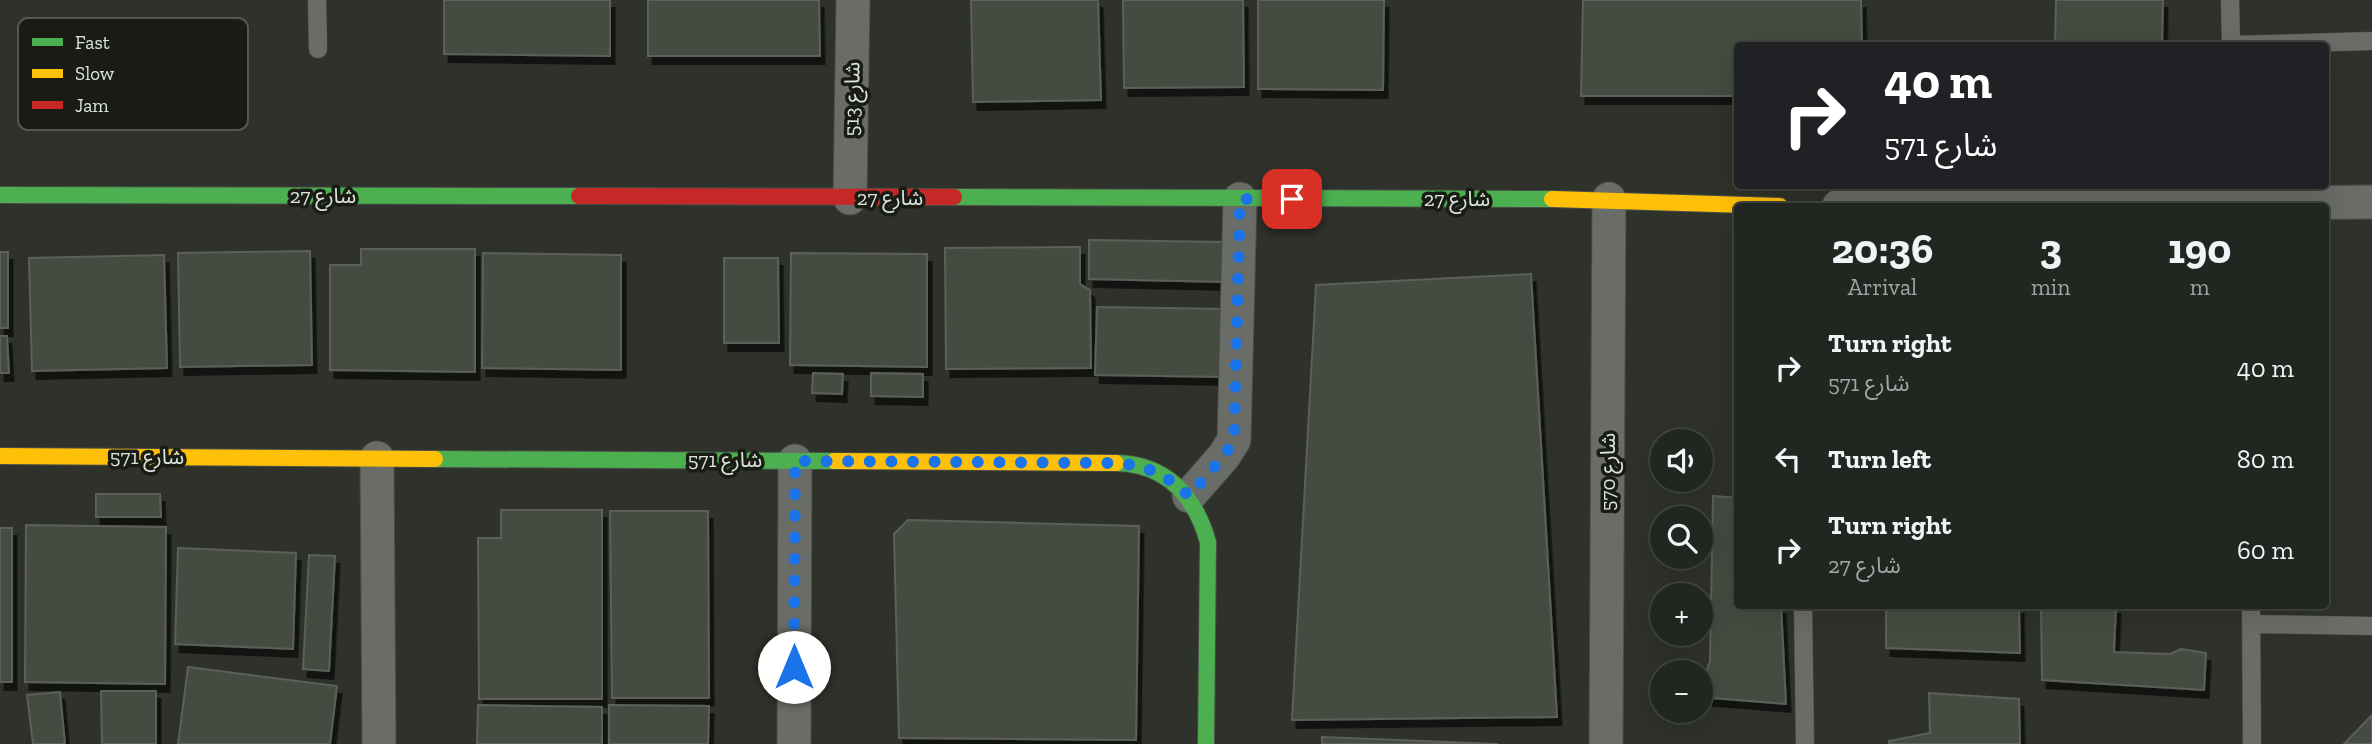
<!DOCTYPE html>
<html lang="en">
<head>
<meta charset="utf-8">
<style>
	:root { --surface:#222620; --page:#2e322d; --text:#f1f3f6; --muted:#a2a5a5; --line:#3f433e }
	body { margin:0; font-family:"Zilla Slab","Noto Sans Arabic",serif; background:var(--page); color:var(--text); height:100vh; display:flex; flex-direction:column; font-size:26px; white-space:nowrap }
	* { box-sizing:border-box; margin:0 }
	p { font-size:23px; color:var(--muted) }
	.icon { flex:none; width:38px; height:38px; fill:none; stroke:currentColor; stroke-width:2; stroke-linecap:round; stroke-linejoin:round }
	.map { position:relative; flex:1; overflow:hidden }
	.side { position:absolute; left:1734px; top:203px; width:595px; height:406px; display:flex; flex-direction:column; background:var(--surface); border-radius:7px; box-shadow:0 7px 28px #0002,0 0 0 2px var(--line) }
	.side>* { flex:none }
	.top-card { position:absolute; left:1734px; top:42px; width:595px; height:147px; border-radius:7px; box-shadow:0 7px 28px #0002,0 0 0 2px var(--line); background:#202124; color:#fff; overflow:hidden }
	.fabs { position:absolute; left:1650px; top:429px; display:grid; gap:14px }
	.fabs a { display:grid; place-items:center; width:63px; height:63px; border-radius:50%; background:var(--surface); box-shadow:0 7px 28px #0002,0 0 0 2px var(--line); font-size:35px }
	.pin { position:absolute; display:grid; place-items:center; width:60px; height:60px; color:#fff; margin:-30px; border-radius:14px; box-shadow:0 4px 10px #0006 }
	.me { position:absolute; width:77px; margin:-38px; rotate:0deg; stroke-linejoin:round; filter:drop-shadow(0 0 5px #0008) }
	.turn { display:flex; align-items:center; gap:24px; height:147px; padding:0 35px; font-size:32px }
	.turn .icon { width:91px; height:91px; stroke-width:2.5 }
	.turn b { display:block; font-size:49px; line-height:60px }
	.eta { display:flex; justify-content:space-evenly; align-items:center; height:119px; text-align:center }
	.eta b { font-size:42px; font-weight:700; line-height:49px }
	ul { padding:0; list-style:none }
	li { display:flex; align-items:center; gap:21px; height:91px; padding:0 35px }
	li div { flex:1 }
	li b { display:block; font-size:26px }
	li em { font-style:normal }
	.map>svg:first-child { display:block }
	.building { fill:#454c3f; stroke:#5c6059; stroke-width:2; filter:url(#shadow) }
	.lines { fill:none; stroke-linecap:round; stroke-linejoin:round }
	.lane-casing { stroke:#4a4e47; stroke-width:19 }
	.street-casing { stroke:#4a4e47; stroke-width:35 }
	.fast-casing { stroke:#4a4e47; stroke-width:18 }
	.slow-casing { stroke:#4a4e47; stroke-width:18 }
	.jam-casing { stroke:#4a4e47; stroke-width:18 }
	.lane { stroke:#6a6d67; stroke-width:18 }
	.street { stroke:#6a6d67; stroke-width:33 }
	.fast { stroke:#4caf50; stroke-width:16 }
	.slow { stroke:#ffc107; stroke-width:16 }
	.jam { stroke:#c62828; stroke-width:16 }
	.route { stroke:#1a73e8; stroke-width:12; stroke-dasharray:0 21.6 }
	.labels { text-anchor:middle; stroke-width:7; stroke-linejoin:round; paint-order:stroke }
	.street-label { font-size:21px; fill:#dde3d9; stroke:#181c15 }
	.key { fill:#181c15; stroke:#535850; stroke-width:2 }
	.key-label { font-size:19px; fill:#dde3d9 }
</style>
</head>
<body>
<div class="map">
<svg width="2372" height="744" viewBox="0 0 2372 744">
	<defs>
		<filter id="shadow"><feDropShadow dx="4.5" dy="8" stdDeviation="0" flood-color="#0009"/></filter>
	</defs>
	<rect width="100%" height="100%" fill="#2e322a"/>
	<path class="building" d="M444 0H610V56L444 54Z
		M648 0H819L820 56H648Z
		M971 0H1098L1101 100 973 102Z
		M1123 0H1243L1244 87 1124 88Z
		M1258 0H1384L1383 90 1258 89Z
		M1583 0H1861L1862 46H1738V96H1581Z
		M2056 0H2163L2162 46H2055Z
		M1089 240 1225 242V282L1089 279Z
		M1080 247V284L1090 290 1091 368 946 369 945 248Z
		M361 249H475V372L330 370V265H361Z
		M310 251 312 365 180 367 178 253Z
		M0 252H8V328H0Z
		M483 253 621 255V370L482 368Z
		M791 253 927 254V367L790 365Z
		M164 255 167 368 32 371 29 258Z
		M724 258H778L779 343H724Z
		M1531 274 1557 717 1292 720 1316 285Z
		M1097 307 1229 309V377L1095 375Z
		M0 336H7L9 373H0Z
		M813 373 843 374 842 394 812 393Z
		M871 373 923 374V397L871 396Z
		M96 494H160L161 517H96Z
		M1713 496 1738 498V606H1781L1786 704 1701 697V688L1710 661Z
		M501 510H602V699H479L478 538H501Z
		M610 511H708L709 698H612Z
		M908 520 1139 526 1136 740 899 738 894 534Z
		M26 525 166 527 165 684 25 682Z
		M0 528H12V682H0Z
		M178 548 296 553 293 649 175 644Z
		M309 555 335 556 329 671 303 669Z
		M1886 606H2019L2020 653 1886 648Z
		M2041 606H2116L2114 652 2170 654 2181 649 2206 653 2204 690 2042 680Z
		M188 667 337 686 330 744H178Z
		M101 691H156V744H102Z
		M60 692 65 744H33L27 695Z
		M1929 693 2019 699 2020 744H1889V741L1930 733Z
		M478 705 602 707V744H477Z
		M609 705 709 706 708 744H609Z
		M2372 715V744H2344Z
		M1322 737 1498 744H1322Z"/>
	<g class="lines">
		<g class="lane-casing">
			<path id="lane" d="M317 0 318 49
				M2230 0 2231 46
				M2231 45 2372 41
				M1803 606 1805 744
				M2251 606 2252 744
				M2251 624 2372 626"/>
		</g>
		<g class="street-casing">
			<path id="street" d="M850 198 853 0
				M1839 206 2372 202
				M377 458 379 744
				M1189 496 1224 456 1234 440 1240 199
				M794 744 795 461
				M1606 744 1609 199"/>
		</g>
		<g class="fast-casing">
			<path id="fast" d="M0 195 579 196
				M954 197 1552 199
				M435 459 834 461
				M1116 463C1167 464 1195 496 1208 542L1206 744"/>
		</g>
		<g class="slow-casing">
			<path id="slow" d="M1552 199 1780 206
				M0 456 435 459
				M834 461 1116 463"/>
		</g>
		<g class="jam-casing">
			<path id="jam" d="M579 196 954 197"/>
		</g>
		<use href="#lane" class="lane"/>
		<use href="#street" class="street"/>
		<use href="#fast" class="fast"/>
		<use href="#slow" class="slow"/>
		<use href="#jam" class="jam"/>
	</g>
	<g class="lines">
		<path class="route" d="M794 667 795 461 1121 463C1152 468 1166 475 1189 496L1224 456 1234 440 1240 199H1292"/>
	</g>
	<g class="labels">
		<g class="street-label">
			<text transform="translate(852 99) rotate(-89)" y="7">شارع 513</text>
			<text x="323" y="203">شارع 27</text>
			<text x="890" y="205">شارع 27</text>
			<text x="1457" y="206">شارع 27</text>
			<text x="147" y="464">شارع 571</text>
			<text x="725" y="467">شارع 571</text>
			<text transform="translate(1608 472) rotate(-90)" y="7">شارع 570</text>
		</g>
	</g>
	<rect x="18" y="18" width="230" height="112" rx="10" class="key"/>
	<rect x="32" y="38" width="31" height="8" fill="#4caf50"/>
	<rect x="32" y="69" width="31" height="9" fill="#ffc107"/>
	<rect x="32" y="101" width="31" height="8" fill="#c62828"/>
	<g class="key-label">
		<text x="75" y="49">Fast</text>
		<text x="75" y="80">Slow</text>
		<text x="75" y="112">Jam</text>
	</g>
</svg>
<div class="fabs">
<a><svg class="icon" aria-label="sound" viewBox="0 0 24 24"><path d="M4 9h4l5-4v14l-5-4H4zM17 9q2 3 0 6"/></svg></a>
<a><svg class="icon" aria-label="search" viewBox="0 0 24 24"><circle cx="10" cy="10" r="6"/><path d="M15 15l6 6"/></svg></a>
<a>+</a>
<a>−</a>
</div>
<div class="pin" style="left:1292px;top:199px;background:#d93025"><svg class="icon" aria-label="arrive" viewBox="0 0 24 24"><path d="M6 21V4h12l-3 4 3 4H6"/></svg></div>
<svg class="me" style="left:794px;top:667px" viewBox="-20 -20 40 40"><circle r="19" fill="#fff"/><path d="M0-13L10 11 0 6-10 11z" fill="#1a73e8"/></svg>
<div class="top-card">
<div class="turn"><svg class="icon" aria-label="right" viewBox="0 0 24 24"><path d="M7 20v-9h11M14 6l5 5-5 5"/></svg><div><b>40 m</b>شارع 571</div></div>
</div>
<section class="side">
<div class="eta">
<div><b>20:36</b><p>Arrival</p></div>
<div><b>3</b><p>min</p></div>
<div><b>190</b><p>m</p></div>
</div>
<ul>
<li><svg class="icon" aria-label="right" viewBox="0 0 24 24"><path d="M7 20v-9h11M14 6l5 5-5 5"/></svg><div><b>Turn right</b><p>شارع 571</p></div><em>40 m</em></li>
<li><svg class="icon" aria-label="left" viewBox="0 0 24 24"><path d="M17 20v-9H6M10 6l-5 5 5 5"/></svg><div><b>Turn left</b></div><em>80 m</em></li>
<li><svg class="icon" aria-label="right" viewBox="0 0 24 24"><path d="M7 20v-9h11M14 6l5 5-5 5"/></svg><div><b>Turn right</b><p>شارع 27</p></div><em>60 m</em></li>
</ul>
</section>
</div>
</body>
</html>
